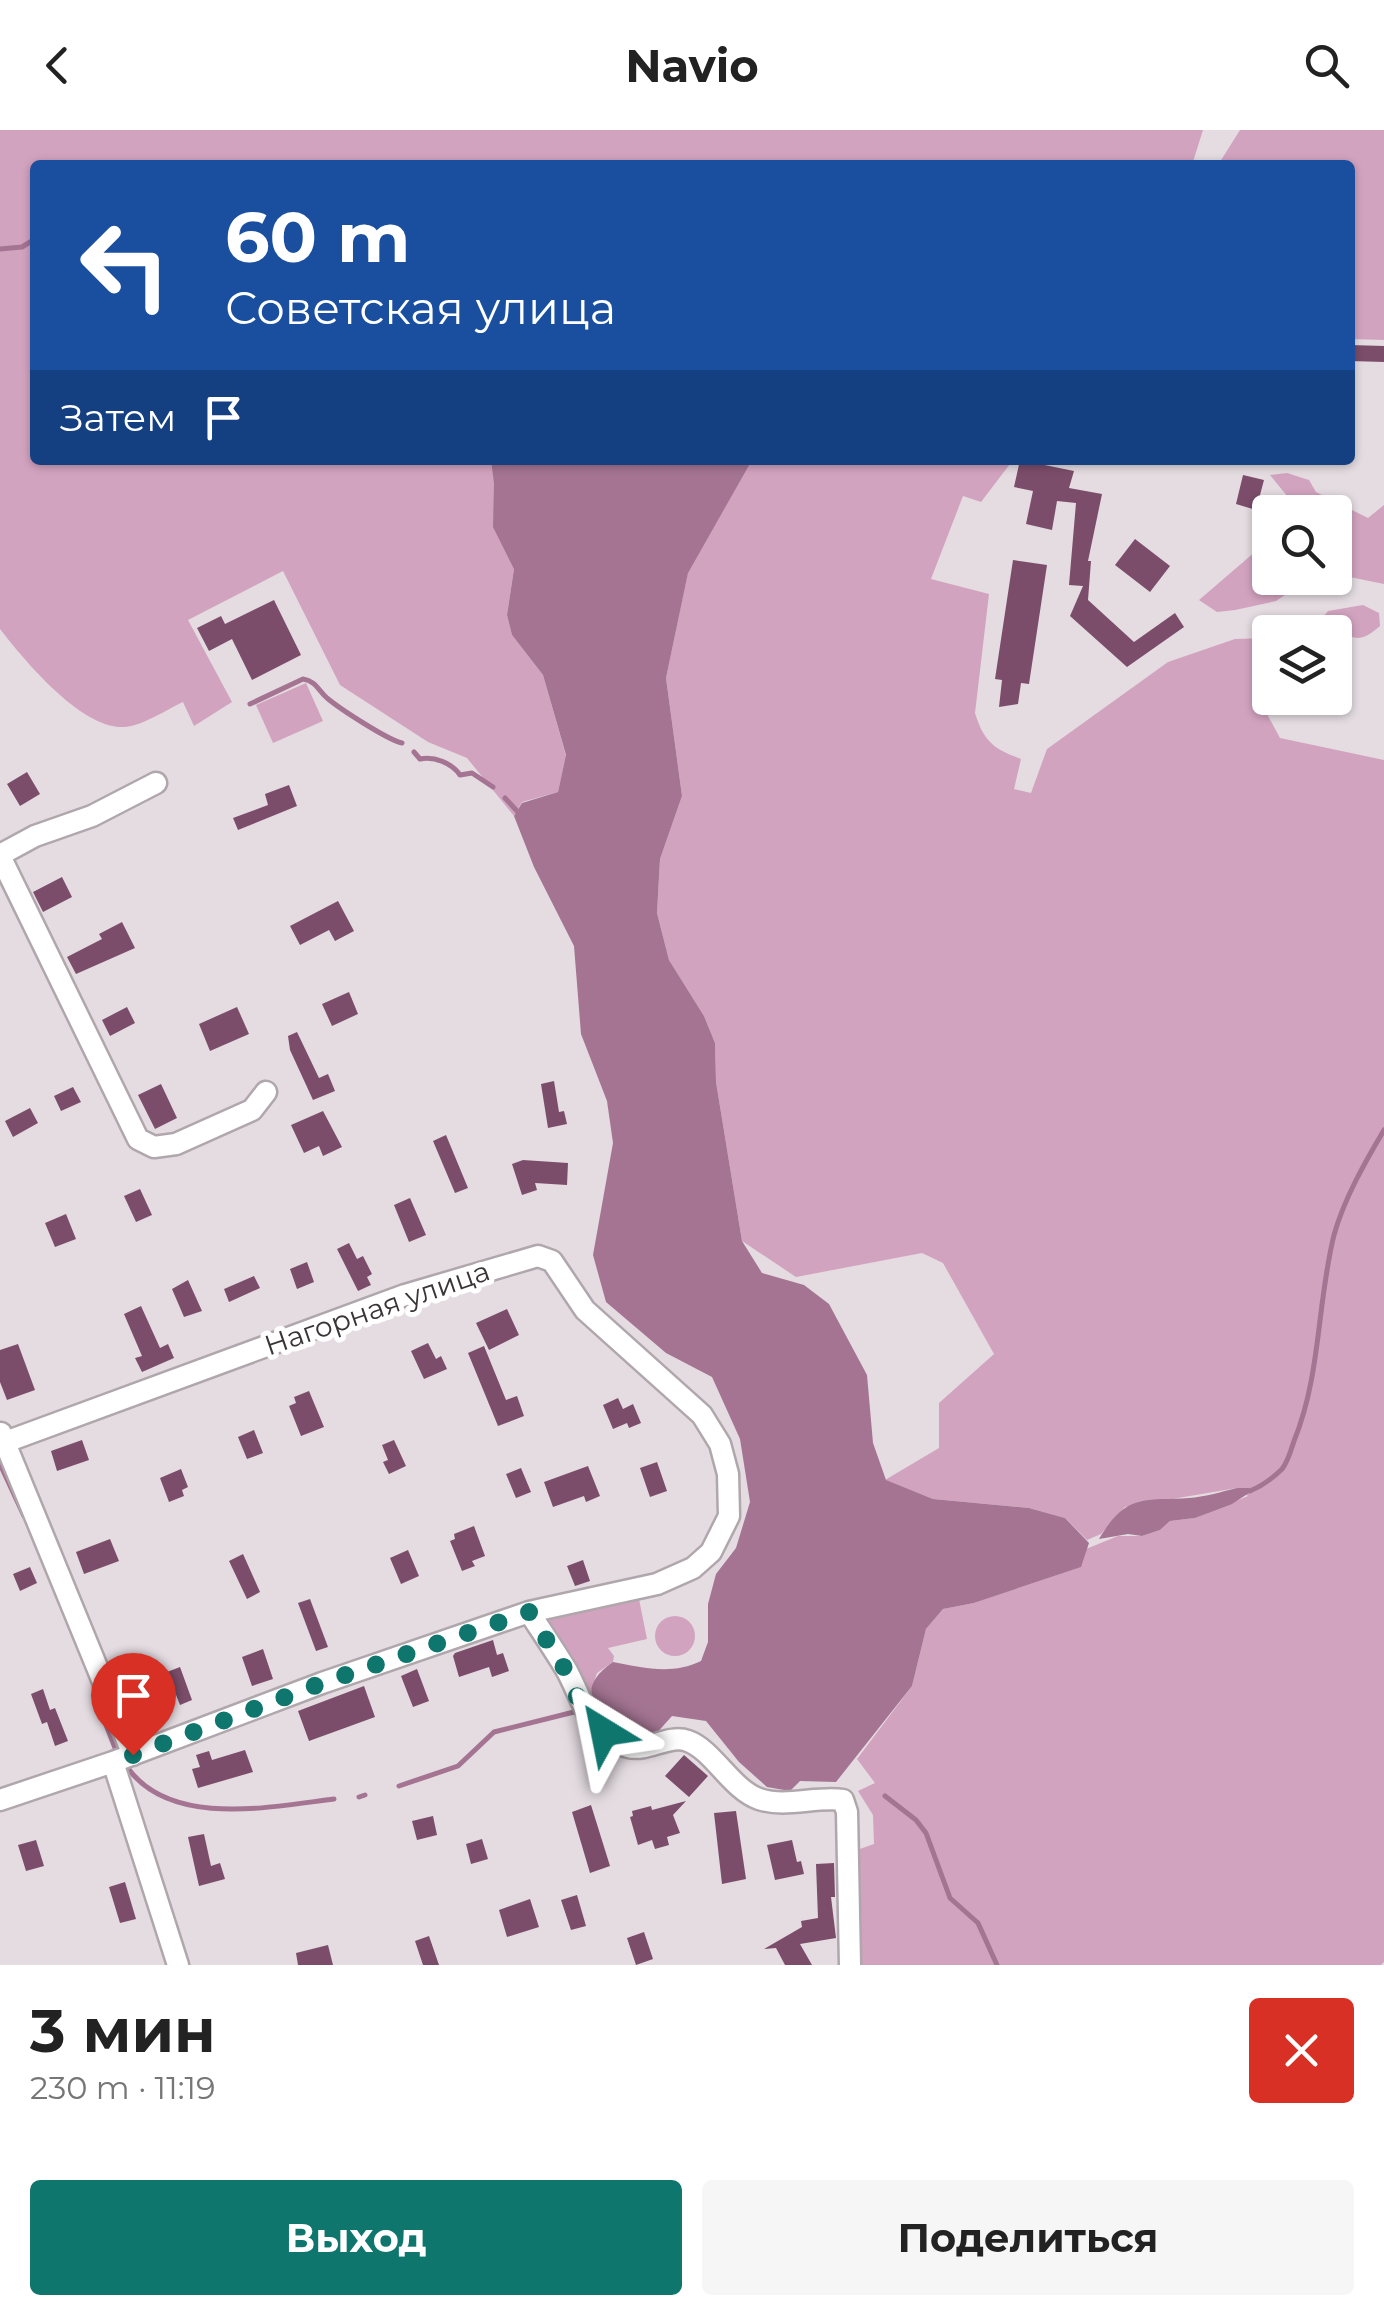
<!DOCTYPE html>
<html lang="ru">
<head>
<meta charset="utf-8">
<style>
	:root { --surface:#fff; --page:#f6f6f6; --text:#222; --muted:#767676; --accent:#0f766e }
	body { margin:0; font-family:Montserrat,sans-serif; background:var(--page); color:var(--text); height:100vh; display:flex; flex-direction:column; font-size:38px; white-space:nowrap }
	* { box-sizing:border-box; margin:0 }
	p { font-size:32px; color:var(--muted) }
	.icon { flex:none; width:55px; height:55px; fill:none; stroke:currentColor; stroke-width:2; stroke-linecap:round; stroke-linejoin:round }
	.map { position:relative; height:1835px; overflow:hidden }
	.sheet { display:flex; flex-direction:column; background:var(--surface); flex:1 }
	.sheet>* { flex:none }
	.top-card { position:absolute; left:30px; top:30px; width:1325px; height:305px; border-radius:10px; box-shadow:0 2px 8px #0004; background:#1a4fa0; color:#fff; overflow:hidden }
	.buttons { position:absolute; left:1252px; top:365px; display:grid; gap:20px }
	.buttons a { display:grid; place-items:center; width:100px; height:100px; border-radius:10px; background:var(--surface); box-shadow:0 2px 8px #0004; font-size:50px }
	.pin { position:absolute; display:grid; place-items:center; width:85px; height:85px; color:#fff; margin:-102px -42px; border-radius:50% 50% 50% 0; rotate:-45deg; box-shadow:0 0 10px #0007 }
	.pin .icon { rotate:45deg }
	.me { position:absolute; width:110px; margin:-55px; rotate:325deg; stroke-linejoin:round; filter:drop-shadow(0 0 8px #0008) }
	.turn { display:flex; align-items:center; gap:35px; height:210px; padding:0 30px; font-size:45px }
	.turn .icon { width:130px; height:130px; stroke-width:2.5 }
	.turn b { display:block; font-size:70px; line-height:85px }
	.then { display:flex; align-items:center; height:95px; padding:0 30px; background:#0003; gap:20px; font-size:38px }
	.round { display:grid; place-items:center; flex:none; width:105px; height:105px; border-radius:10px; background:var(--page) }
	.head { display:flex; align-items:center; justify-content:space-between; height:170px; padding:0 30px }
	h1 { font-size:60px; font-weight:700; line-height:75px }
	.primary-button { display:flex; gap:20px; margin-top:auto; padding:20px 30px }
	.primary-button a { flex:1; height:115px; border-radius:10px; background:var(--accent); color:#fff; font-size:40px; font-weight:700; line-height:115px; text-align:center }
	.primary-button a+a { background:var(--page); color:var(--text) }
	header { display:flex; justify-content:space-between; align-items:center; height:130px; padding:0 30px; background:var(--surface); font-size:45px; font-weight:700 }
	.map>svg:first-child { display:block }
	.green { fill:#d2a3bf }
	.water { fill:#a47492 }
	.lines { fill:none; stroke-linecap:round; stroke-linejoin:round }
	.stream { stroke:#a47492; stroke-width:5 }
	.building { fill:#7b4d6a }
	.street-casing { stroke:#b0a7ac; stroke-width:25 }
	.street { stroke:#fff; stroke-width:20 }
	.route { stroke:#0f766e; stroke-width:18; stroke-dasharray:0 32.4 }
	.labels { text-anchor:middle; stroke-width:10; stroke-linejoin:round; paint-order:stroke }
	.street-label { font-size:28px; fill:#393537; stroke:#fff }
</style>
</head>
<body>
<header><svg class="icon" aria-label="back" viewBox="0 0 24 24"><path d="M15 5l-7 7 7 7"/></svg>Navio<svg class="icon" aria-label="search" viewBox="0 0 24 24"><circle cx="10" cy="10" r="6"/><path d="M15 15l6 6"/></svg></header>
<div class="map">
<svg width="1384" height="1835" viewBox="0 0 1384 1835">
	<rect width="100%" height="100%" fill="#e4dce1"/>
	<path class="green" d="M0 0H1203L1192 35H35V330H1013L981 372 963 366 931 449 989 464 975 583C984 612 994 619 1021 629L1014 659 1031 663 1047 619 1168 532 1235 509 1270 508V567L1261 573 1280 608 1384 630V1832L1381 1835H855L857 1720 874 1714 873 1685 858 1661 875 1653 857 1629 912 1556 926 1499 943 1479 974 1473 1080 1437 1086 1419 1118 1406H1142L1160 1400 1170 1391 1195 1388 1248 1366 1237 1358 1125 1377 1101 1404 1087 1410 1065 1388 1029 1378 933 1369 885 1350 939 1318V1273L994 1224 943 1133 922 1123 796 1147 742 1111 716 952 715 913 704 886 669 830 657 783 660 729 682 666 666 548 688 442 514 439 507 485 512 505 543 545 566 626 558 662 522 672 514 686 467 628 428 612 340 555 283 441 188 490 232 572 194 596 183 572C166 580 144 595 125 597 82 600 25 531 0 499Z
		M1240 0H1384V210L1350 209V35H1218Z
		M1287 343 1309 350 1316 362 1368 388 1384 375V454L1335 444V382H1289L1292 372 1270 345Z
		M1270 409V448H1310L1276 471 1235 480 1217 482 1199 470Z
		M1363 475 1379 483 1380 496C1354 519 1353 503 1325 496L1323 487 1328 481Z
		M306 553 323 591 273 613 256 575Z
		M638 1464 647 1509 608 1518 614 1526 613 1532 597 1543 590 1564 577 1548 546 1489 553 1483Z
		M655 1506a20 20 0 1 1 40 0a20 20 0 1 1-40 0Z"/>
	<path class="water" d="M491 330H752L688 443 666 548 682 666 660 729 657 783 669 830 704 886 715 913 716 952 742 1111 762 1143 804 1155 829 1174 867 1245 873 1313 886 1350 933 1369 1029 1378 1065 1388 1089 1413 1081 1437 974 1473 943 1479 926 1499 912 1556 836 1652 800 1651 790 1661 767 1657 739 1632 706 1591 672 1586 654 1606 629 1607C599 1584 570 1562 613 1532 643 1538 673 1545 701 1531L708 1512V1474L716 1444 736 1418 750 1372 740 1309 712 1247 666 1223 606 1172 593 1125 613 1013 607 971 581 904 574 816 534 737 514 686 522 673 558 662 566 625 543 545 512 505 507 485 514 439 493 397 494 353Z
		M1237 1358H1249L1252 1361 1232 1374 1195 1388 1170 1391 1160 1400 1142 1406 1128 1404 1099 1409C1126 1363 1144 1371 1189 1368 1204 1367 1221 1362 1237 1358Z"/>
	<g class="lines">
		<path class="stream" d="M0 119 22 117 35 109
			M250 574 303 549C316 551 318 560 327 568 340 579 388 610 402 613
			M414 622 420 629C434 626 452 633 460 645L472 643 493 657
			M505 668 517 681
			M0 1334 24 1386
			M1250 1361C1262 1356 1273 1348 1282 1339 1288 1332 1291 1320 1294 1311 1321 1245 1317 1173 1334 1105 1344 1069 1365 1032 1384 1000
			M105 1577 103 1587 117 1623
			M127 1637C170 1698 270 1677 334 1669
			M399 1656 458 1636 494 1602 574 1582
			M885 1666 916 1690 926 1703 950 1768 978 1793 997 1835
			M359 1667 365 1665"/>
	</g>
	<path class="building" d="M1350 215 1384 216V232L1350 231Z
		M1020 330 1074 341 1069 358 1102 364 1088 431H1091L1088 470 1134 512 1175 483 1184 497 1127 537 1070 486 1083 456 1069 455 1076 373 1057 371 1052 400 1026 394 1033 361 1014 357Z
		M1243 345 1264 350 1256 380 1236 374Z
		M1135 409 1170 436 1150 462 1115 435Z
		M1013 430 1047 435 1029 554 1021 553 1018 574 999 577 1002 550 995 549Z
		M274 470 301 525 252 550 232 509 209 521 197 498 221 486 225 494Z
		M27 642 40 664 20 676 7 654Z
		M289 655 297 676 238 700 233 688 268 675 265 664Z
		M62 747 72 767 43 782 33 762Z
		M338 771 354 801 335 811 329 800 300 815 290 796Z
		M122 792 135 818 76 844 67 827 102 809 99 804Z
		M349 862 358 884 332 896 322 874Z
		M127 877 135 893 110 906 102 890Z
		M237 877 249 904 210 921 199 894Z
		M297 902 319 948 328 944 335 961 313 970 290 920 288 906Z
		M554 951 559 982 564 981 567 994 548 998 541 954Z
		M161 954 177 988 155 999 138 965Z
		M73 957 81 972 61 981 54 966Z
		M30 978 38 993 13 1007 5 991Z
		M323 981 342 1017 323 1026 319 1016 304 1023 291 995Z
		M446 1005 468 1058 455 1063 433 1011Z
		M523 1030 568 1033 567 1055 535 1053 537 1060 522 1065 512 1034Z
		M140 1059 152 1085 136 1092 124 1066Z
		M410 1068 426 1105 409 1112 394 1075Z
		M66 1084 76 1109 55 1117 45 1093Z
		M349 1113 357 1129 363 1126 372 1144 367 1147 371 1155 358 1161 337 1119Z
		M307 1132 314 1152 297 1159 290 1139Z
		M254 1146 260 1158 229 1172 224 1159Z
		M188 1150 202 1181 184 1187 172 1159Z
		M141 1176 160 1218 168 1214 174 1228 142 1242 135 1228 142 1226 124 1184Z
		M507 1179 519 1205 489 1220 476 1193Z
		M428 1213 436 1229 441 1226 447 1239 424 1249 411 1221Z
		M18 1214 35 1260 7 1270 0 1252V1220Z
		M484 1216 506 1270 517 1266 524 1286 498 1296 468 1223Z
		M309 1261 324 1297 301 1306 289 1276 296 1273 294 1267Z
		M618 1268 623 1279 633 1274 641 1293 629 1298 627 1293 613 1299 603 1275Z
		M254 1300 263 1323 247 1329 238 1307Z
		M82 1310 89 1330 57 1341 51 1321Z
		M394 1310 406 1336 389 1344 383 1332 388 1330 382 1315Z
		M657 1332 667 1361 650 1367 640 1338Z
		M588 1336 600 1366 586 1372 584 1366 553 1377 544 1352Z
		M521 1338 531 1362 516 1368 506 1344Z
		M181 1339 188 1357 182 1360 184 1366 169 1372 160 1348Z
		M474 1396 485 1426 472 1431 475 1436 462 1441 450 1411 455 1409 454 1404Z
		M110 1409 119 1431 84 1444 76 1422Z
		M408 1420 419 1446 401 1454 390 1428Z
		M243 1424 260 1462 247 1469 229 1431Z
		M583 1430 590 1451 575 1456 567 1436Z
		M30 1437 37 1453 20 1461 13 1444Z
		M310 1469 328 1517 316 1521 298 1473Z
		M493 1510 497 1525 503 1523 509 1541 492 1547 489 1537 459 1547 453 1526 455 1523Z
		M263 1519 273 1549 252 1556 242 1527Z
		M180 1537 192 1570 180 1575 167 1542Z
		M417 1539 429 1571 413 1577 401 1546Z
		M364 1556 375 1587 309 1611 298 1581Z
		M43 1559 50 1580 55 1578 68 1611 55 1616 47 1592 42 1594 31 1564Z
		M245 1620 253 1642 198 1658 192 1639 200 1637 196 1625 209 1621 212 1630Z
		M684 1625 708 1646 689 1667 665 1646Z
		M686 1671 673 1685 680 1703 667 1707 669 1715 655 1719 652 1710 638 1715 630 1687 633 1686 632 1681 651 1676 652 1680Z
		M591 1675 610 1736 590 1743 572 1682Z
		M736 1681 746 1749 722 1754 714 1683Z
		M433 1686 437 1705 417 1710 412 1691Z
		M204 1704 211 1736 220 1733 225 1749 199 1756 188 1707Z
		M482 1709 488 1729 471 1734 466 1714Z
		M36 1710 44 1736 26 1741 18 1715Z
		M792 1710 797 1732 801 1731 804 1744 775 1750 767 1715Z
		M834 1733 835 1767H831L836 1808 800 1814 812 1835H785L776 1818 764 1819 802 1797 801 1791 818 1788 816 1734Z
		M125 1752 136 1789 120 1793 109 1757Z
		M577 1765 586 1796 571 1800 561 1770Z
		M530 1769 539 1797 507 1807 499 1780Z
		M644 1802 653 1829 636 1835 627 1808Z
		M429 1806 439 1835H423L415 1811Z
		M328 1815 333 1835H298L296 1823Z"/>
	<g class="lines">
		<g class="street-casing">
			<path id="street" d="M0 725 35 706 92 686 156 653
				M0 726 138 1009 154 1017 176 1014 252 980 266 962
				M1 1303 133 1625
				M0 1314 405 1165 538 1126 552 1131 585 1180 702 1285 720 1314 728 1344 729 1386 711 1422 693 1438 657 1454 529 1482 322 1553 113 1632 0 1670
				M529 1482C542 1502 555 1521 567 1541 582 1569 591 1607 628 1617 648 1622 668 1604 688 1611 713 1620 731 1659 759 1669 786 1678 816 1666 843 1670L847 1682 850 1835
				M113 1632 178 1835"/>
		</g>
		<use href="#street" class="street"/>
	</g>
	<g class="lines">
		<path class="route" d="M133 1625 322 1553 529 1482 568 1544 580 1574 604 1602"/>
	</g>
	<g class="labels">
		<g class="street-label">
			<text transform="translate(377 1178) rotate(-19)" y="10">Нагорная улица</text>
		</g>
	</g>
</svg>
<div class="buttons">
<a><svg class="icon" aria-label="search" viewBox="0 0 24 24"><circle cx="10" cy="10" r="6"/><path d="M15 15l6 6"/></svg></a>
<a><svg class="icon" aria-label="layers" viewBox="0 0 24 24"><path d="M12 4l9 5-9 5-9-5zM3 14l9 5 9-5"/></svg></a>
</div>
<div class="pin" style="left:133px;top:1625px;background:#d93025"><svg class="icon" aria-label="arrive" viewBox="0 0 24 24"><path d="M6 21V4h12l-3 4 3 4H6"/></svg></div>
<svg class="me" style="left:604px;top:1602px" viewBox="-20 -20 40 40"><path d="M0-17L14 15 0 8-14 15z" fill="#0f766e" stroke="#fff" stroke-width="4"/></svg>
<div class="top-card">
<div class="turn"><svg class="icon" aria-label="left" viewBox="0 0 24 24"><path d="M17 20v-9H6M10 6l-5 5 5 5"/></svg><div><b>60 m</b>Советская улица</div></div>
<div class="then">Затем<svg class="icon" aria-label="arrive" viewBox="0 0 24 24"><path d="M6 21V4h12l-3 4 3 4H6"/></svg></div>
</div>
</div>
<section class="sheet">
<div class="head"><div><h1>3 мин</h1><p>230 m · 11:19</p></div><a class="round" style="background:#d93025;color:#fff"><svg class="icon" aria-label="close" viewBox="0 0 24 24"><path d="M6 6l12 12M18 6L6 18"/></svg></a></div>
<div class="primary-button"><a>Выход</a><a>Поделиться</a></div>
</section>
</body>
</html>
